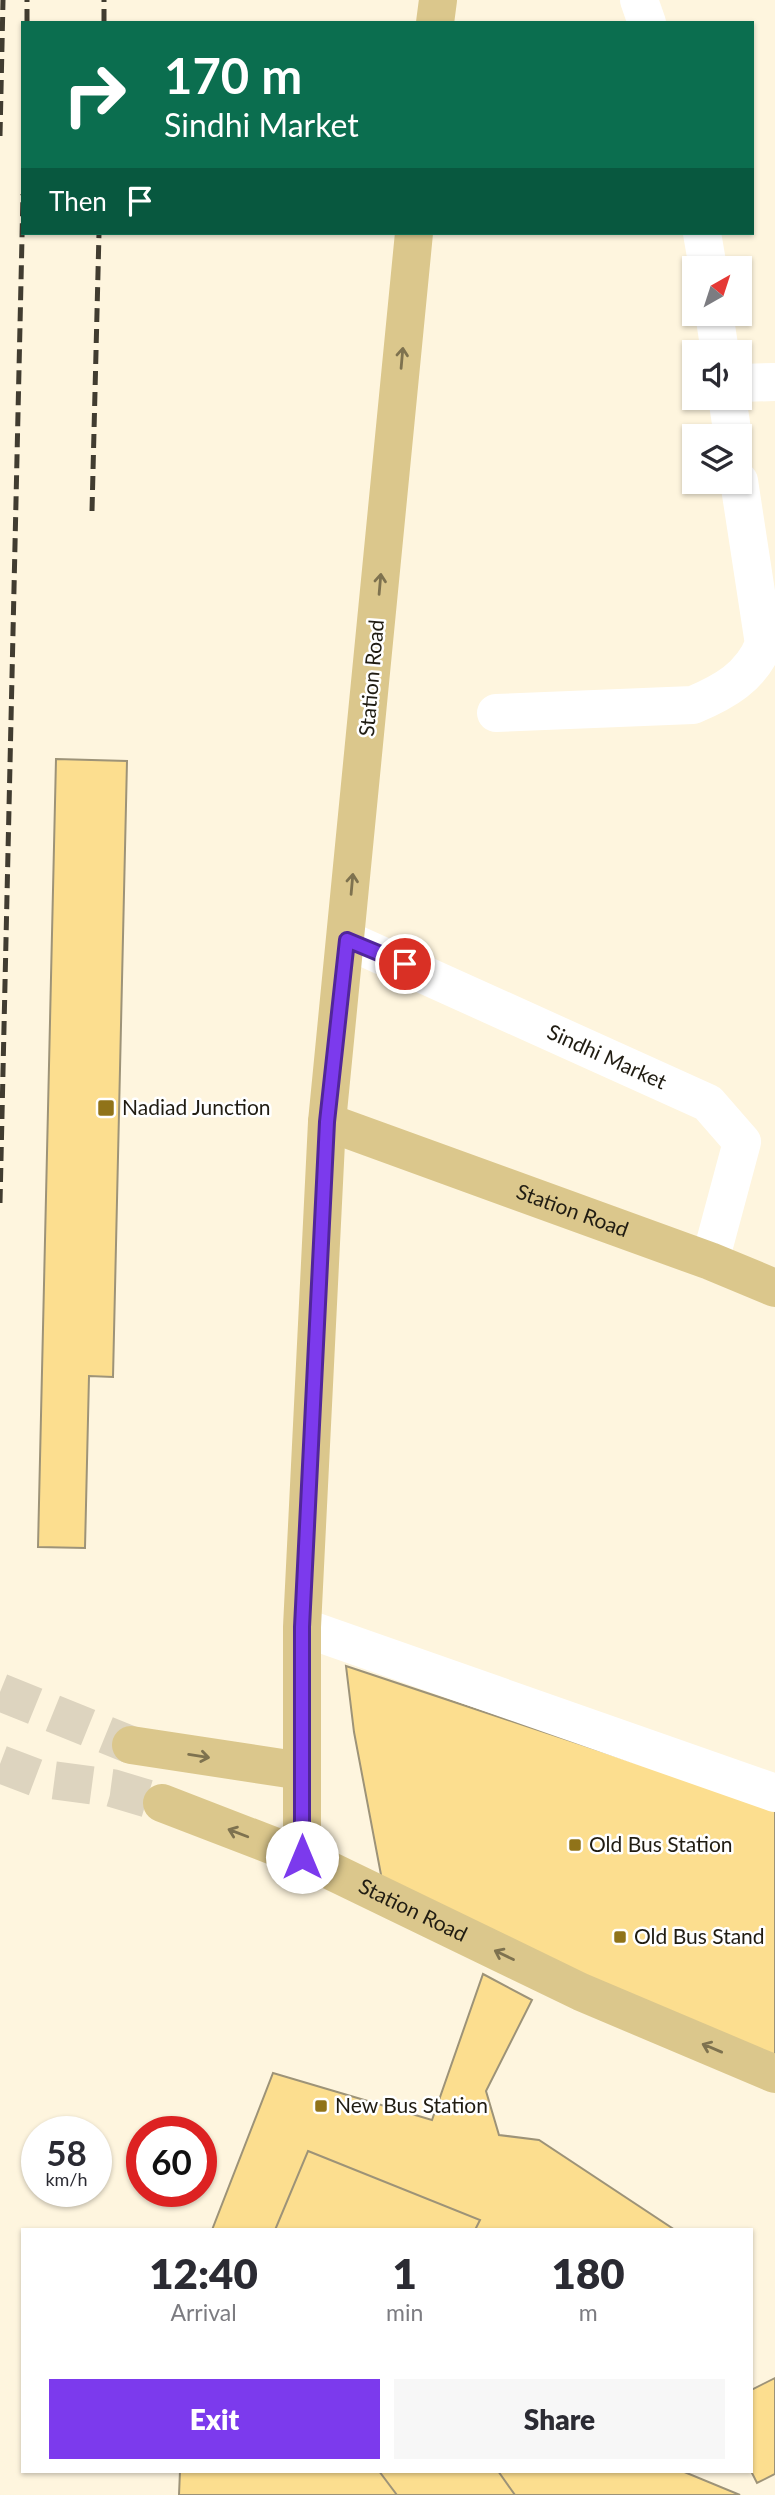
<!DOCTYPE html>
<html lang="en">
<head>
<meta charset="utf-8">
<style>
	:root { --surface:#fff; --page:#f7f7f7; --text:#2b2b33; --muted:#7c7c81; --accent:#7c3aed }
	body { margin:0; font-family:Lato,sans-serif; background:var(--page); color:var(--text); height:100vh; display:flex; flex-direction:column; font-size:26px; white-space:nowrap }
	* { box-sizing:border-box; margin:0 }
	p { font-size:23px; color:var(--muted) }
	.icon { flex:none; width:38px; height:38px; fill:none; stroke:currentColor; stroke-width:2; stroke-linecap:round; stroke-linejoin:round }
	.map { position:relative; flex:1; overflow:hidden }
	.panel { position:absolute; left:21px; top:2228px; width:732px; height:245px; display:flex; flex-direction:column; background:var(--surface); border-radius:0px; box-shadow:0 2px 5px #0004 }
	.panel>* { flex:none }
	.top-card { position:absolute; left:21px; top:21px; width:733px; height:214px; border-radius:0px; box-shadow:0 2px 5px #0004; background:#0b6e4f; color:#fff; overflow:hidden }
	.needle { width:46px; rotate:39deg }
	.tools { position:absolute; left:682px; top:256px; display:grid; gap:14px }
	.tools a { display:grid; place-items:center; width:70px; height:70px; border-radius:0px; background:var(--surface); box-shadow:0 2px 5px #0004; font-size:35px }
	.speed { position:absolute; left:21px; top:2116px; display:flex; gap:14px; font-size:35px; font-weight:700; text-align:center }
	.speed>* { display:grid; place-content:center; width:91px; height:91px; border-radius:50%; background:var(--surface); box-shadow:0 2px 5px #0004; line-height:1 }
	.speed small { font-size:18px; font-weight:400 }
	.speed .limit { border:10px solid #d22; background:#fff; color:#111 }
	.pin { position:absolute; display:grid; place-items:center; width:60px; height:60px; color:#fff; margin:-30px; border:4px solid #fff; border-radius:50%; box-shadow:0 2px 7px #0007 }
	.me { position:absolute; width:77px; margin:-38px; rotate:0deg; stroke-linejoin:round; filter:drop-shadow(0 0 5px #0008) }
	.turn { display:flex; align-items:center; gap:24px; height:147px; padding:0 28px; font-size:32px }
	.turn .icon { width:91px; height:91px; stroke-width:2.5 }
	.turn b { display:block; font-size:49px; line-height:60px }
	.then { display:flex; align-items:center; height:66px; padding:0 28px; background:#0003; gap:14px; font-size:26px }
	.eta { display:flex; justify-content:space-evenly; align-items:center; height:119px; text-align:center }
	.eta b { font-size:42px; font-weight:800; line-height:49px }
	.action { display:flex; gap:14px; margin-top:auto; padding:14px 28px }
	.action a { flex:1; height:80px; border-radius:0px; background:var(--accent); color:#fff; font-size:28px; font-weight:800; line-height:80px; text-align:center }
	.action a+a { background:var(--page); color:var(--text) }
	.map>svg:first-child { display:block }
	.building { fill:#fcde8f; stroke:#9d9378; stroke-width:2 }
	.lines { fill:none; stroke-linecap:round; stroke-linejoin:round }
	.major-tunnel { stroke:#ddd4bf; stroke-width:38; stroke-dasharray:38 19; stroke-linecap:butt }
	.minor { stroke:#fff; stroke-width:38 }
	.major { stroke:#dbc78c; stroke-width:38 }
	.rail { stroke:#413c30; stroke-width:5; stroke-dasharray:14 7; stroke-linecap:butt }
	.oneway { stroke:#7e724f }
	.route-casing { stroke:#51269a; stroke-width:18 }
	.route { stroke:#7c3aed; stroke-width:12 }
	.poi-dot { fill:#907319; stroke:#fff; stroke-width:2.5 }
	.labels { text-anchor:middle; stroke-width:5; stroke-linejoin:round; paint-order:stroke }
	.street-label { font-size:21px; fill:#201c12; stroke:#fff }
	.poi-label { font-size:21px; fill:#201c12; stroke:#fff; text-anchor:start }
</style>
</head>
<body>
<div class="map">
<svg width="775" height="2495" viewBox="0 0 775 2495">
	<rect width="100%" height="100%" fill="#fef5de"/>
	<path class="building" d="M56 759 127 761 113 1377 89 1376 85 1548 38 1547Z
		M346 1666 775 1809V2076L382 1880 354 1732Z
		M483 1974 532 2000 486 2091 499 2135 539 2140 675 2230H212L273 2073 432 2120Z
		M308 2151 480 2220 475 2230H275Z
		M775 2378V2474L757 2483 751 2471V2390Z
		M180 2471H682L740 2495H179Z
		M379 2471H498L515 2495H397Z"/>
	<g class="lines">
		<path class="major-tunnel" d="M0 1692 131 1745
			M0 1764 37 1778 112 1788 162 1803"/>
		<g class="minor">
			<path d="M639 0 647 23"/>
			<path d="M702 233 708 268"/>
			<path d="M714 313 720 352"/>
			<path d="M740 383 775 382"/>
			<path d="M727 397 733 436"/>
			<path d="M496 713 693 705C724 692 751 677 764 644L739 481"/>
			<path id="s1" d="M347 940 708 1103 742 1142 710 1261"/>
			<path d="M302 1627 775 1793"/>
		</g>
		<g class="major">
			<path d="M435 23 438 0"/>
			<path id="s2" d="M414 233 327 1122 302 1627V1857L581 1992 775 2074"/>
			<path id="s3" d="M327 1122 710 1261 775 1288"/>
			<path d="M131 1745 302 1771"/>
			<path d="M162 1803 302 1857"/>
		</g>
		<path class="rail" d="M27 23V0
			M104 23V0
			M0 136 3 0
			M92 511 99 233
			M0 1203 23 194"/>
	</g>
	<defs><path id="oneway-shaft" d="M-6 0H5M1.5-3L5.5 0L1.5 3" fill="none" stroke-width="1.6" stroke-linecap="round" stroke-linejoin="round" transform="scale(1.75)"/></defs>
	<g class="oneway">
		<use href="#oneway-shaft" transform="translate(402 358) rotate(-85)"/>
		<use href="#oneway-shaft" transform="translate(380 584) rotate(-85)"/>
		<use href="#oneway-shaft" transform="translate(352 884) rotate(-85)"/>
		<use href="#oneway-shaft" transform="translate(199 1756) rotate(9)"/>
		<use href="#oneway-shaft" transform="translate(238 1833) rotate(-159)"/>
		<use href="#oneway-shaft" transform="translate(504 1955) rotate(-154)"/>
		<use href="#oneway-shaft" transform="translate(712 2048) rotate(-157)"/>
	</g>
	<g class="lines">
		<g class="route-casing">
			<path id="route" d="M302 1857V1627L327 1122 347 940 405 964"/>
		</g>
		<use href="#route" class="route"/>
	</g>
	<g class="poi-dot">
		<rect x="97" y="1099" width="18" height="18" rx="3.5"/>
		<rect x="568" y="1838" width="14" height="14" rx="3.5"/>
		<rect x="613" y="1930" width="14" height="14" rx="3.5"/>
		<rect x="314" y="2099" width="14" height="14" rx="3.5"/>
	</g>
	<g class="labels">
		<g class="street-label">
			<text transform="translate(372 678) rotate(-85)" y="7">Station Road</text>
			<text dy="7" stroke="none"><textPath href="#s1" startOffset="285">Sindhi Market</textPath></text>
			<text dy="7" stroke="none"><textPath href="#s3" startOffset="261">Station Road</textPath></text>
			<text dy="7" stroke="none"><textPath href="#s2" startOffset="1752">Station Road</textPath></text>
		</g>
		<g class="poi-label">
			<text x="122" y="1115">Nadiad Junction</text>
			<text x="589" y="1852">Old Bus Station</text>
			<text x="634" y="1944">Old Bus Stand</text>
			<text x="335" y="2113">New Bus Station</text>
		</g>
	</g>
</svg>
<div class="tools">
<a><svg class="needle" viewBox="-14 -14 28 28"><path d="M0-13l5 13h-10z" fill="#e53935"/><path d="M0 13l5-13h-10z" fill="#7c7c81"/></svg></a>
<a><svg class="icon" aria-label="sound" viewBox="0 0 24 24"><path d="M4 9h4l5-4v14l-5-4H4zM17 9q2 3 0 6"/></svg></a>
<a><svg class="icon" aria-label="layers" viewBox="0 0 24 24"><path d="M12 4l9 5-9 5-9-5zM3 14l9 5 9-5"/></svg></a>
</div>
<div class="speed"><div>58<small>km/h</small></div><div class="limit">60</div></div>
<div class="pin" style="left:405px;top:964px;background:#d93025"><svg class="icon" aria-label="arrive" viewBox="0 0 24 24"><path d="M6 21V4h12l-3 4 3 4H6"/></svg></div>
<svg class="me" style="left:302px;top:1857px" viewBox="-20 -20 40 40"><circle r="19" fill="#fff"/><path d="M0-13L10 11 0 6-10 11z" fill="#7c3aed"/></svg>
<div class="top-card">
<div class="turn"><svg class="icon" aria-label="right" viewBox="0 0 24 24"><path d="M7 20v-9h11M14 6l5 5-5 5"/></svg><div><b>170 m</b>Sindhi Market</div></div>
<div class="then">Then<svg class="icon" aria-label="arrive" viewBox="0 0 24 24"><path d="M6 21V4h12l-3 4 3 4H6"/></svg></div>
</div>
<section class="panel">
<div class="eta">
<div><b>12:40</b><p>Arrival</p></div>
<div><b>1</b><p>min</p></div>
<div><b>180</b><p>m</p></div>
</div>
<div class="action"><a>Exit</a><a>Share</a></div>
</section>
</div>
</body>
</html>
